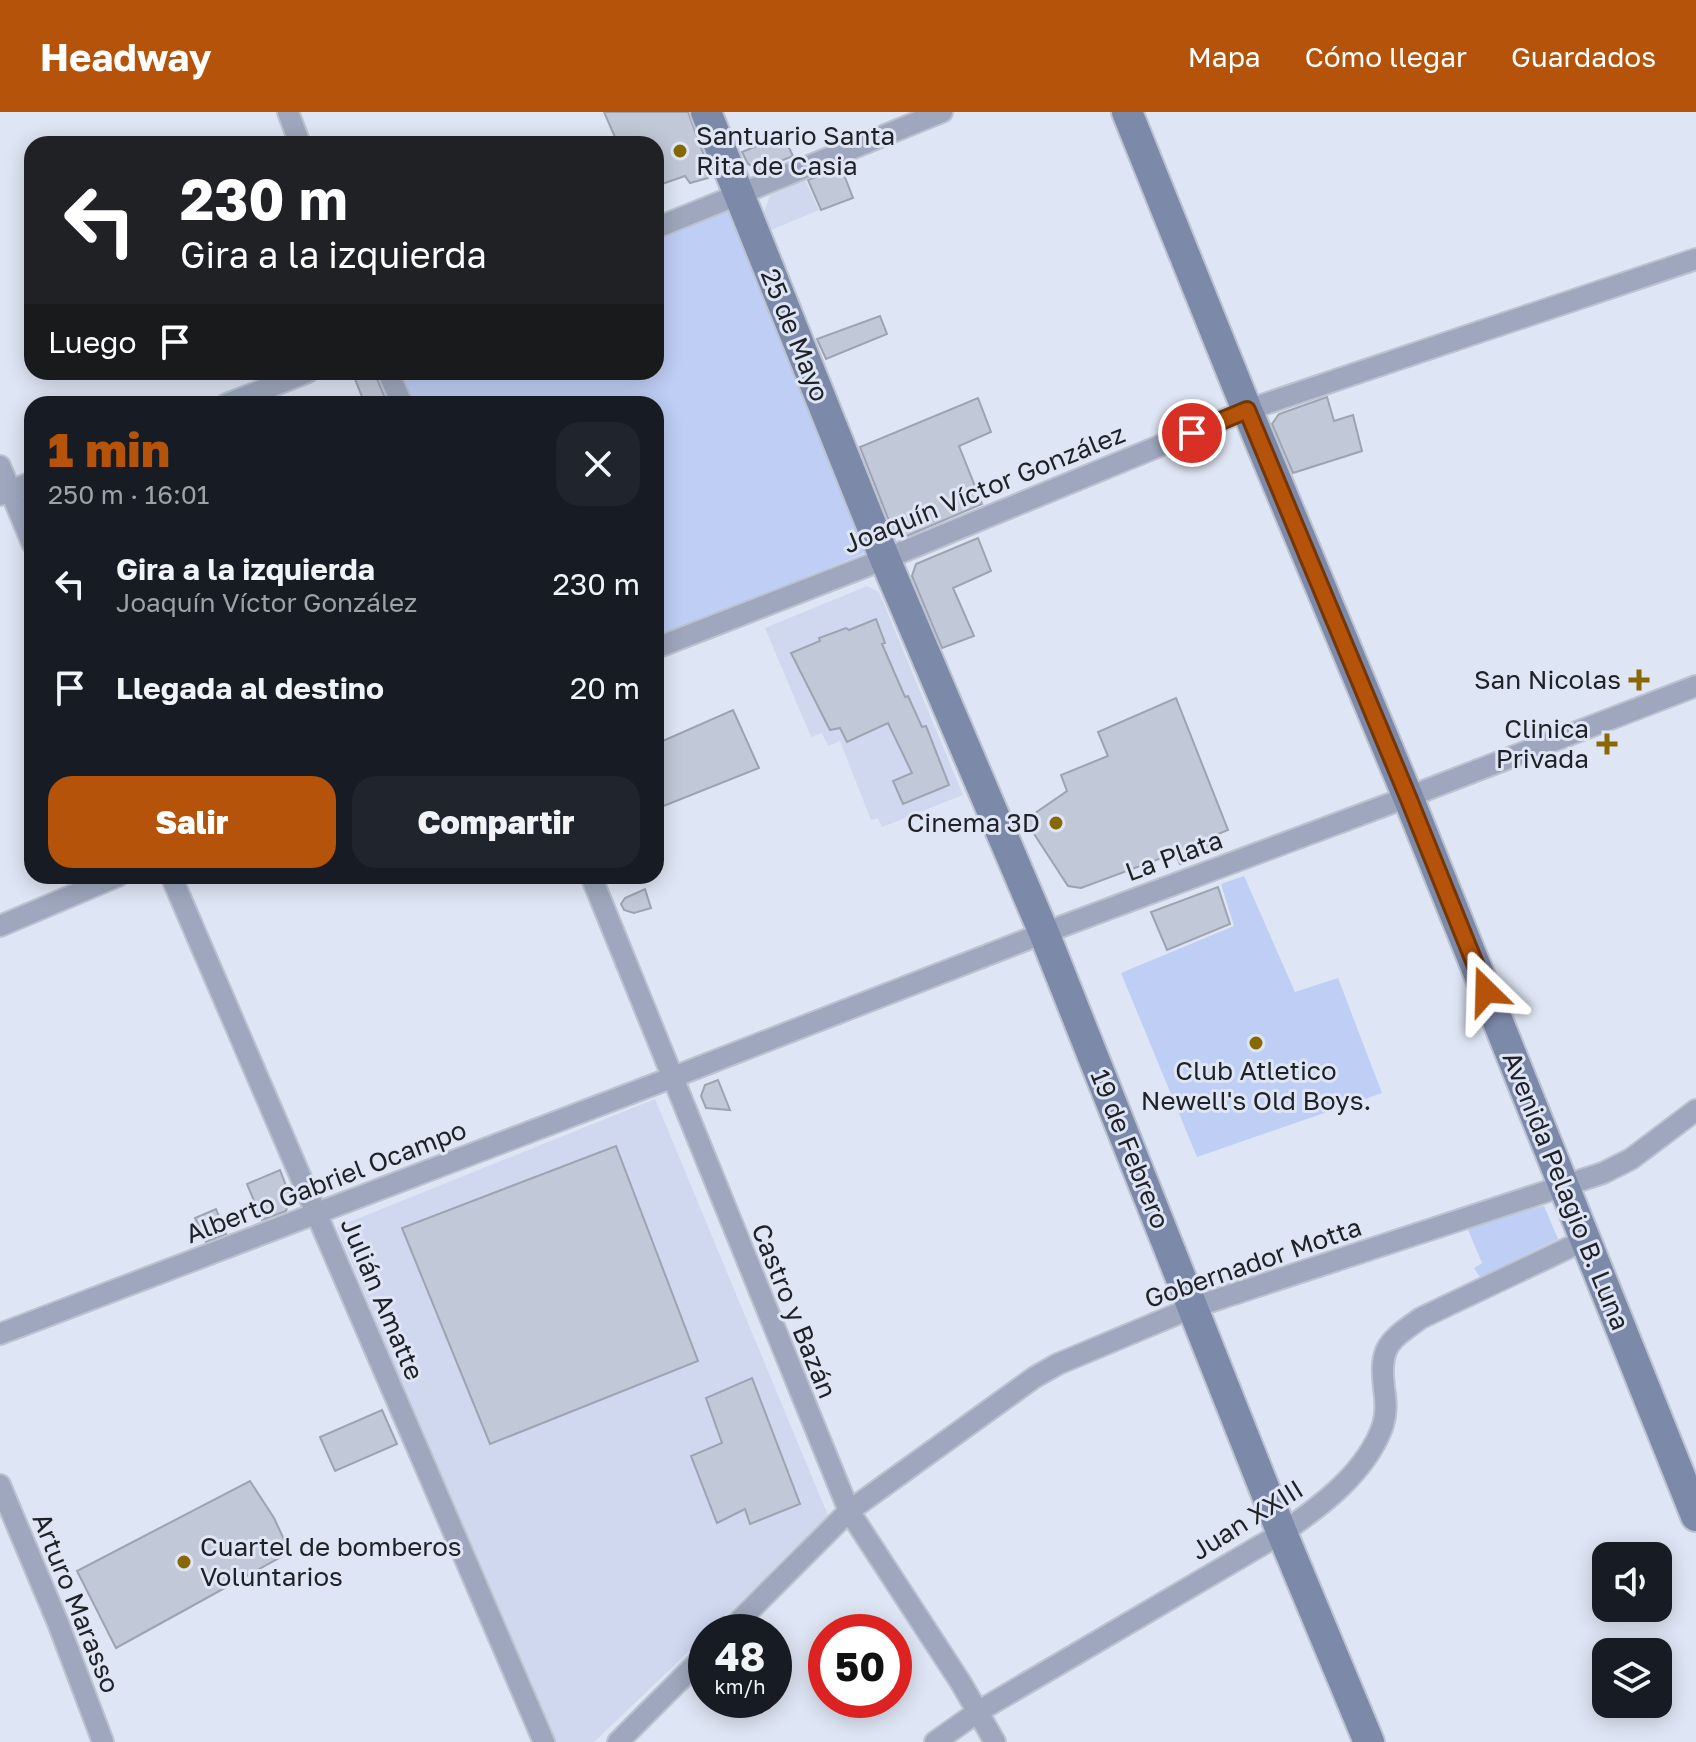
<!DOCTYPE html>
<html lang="es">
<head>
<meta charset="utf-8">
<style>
	:root { --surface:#171b24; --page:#20242c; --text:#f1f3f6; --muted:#9ea1a6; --accent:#b45309 }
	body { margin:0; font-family:"Golos Text",sans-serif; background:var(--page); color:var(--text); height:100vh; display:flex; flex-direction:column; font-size:30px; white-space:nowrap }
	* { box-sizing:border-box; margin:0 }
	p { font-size:26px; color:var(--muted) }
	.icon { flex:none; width:44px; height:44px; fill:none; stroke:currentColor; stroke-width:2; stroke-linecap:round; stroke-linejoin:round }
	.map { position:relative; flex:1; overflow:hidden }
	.side { position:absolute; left:24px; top:284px; width:640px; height:488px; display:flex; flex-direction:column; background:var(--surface); border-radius:24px; box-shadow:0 4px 20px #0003 }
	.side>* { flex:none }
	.guide { position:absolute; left:24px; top:24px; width:640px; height:244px; border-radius:24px; box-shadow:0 4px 20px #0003; background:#202124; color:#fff; overflow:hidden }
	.controls { position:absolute; left:1592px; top:1430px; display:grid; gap:16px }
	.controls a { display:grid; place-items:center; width:80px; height:80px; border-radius:16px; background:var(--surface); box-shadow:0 4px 20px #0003; font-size:40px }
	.speed { position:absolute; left:688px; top:1502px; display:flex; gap:16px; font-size:40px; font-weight:700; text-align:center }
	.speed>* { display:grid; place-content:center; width:104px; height:104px; border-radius:50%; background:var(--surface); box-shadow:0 4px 20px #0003; line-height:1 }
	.speed small { font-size:20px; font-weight:400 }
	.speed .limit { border:12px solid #d22; background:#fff; color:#111 }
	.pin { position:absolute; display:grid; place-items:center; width:68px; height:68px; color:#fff; margin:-34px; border:4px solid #fff; border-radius:50%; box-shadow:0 2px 8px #0007 }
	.me { position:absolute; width:88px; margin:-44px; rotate:338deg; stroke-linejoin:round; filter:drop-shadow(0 0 6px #0008) }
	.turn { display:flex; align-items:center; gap:28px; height:168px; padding:0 24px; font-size:36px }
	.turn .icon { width:104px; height:104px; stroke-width:2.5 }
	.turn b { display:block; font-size:56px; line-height:68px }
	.then { display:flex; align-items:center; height:76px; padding:0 24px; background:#0003; gap:16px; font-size:30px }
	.round { display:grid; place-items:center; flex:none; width:84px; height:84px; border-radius:24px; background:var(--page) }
	.head { display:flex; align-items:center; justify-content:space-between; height:136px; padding:0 24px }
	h1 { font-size:48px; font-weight:800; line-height:60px; color:var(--accent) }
	.action { display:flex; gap:16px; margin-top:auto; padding:16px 24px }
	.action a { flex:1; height:92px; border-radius:24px; background:var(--accent); color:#fff; font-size:32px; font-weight:800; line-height:92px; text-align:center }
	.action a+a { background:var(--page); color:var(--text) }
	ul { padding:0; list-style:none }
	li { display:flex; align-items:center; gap:24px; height:104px; padding:0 24px }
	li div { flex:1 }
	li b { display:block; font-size:30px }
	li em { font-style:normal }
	header { display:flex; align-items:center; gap:48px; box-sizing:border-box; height:112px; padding:0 40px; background:var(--accent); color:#fff }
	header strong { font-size:38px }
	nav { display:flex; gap:44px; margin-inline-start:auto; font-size:28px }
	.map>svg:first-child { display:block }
	.built { fill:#cfd8ef }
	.green { fill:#becef4 }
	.building { fill:#c1c8d7; stroke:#9da3b1; stroke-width:2 }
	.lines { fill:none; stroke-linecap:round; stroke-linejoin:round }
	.street-casing { stroke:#bcc2cf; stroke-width:24 }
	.secondary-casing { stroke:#bcc2cf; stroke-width:34 }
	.street { stroke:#9ea7bd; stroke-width:20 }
	.secondary { stroke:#7c89a9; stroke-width:30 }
	.route-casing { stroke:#753606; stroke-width:20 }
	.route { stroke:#b45309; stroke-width:14 }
	.poi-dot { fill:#876804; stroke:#dee5f4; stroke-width:3 }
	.labels { text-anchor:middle; stroke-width:6; stroke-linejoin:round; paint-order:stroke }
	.poi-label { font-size:26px; fill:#1f2127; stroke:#dee5f4; text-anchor:end }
	.street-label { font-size:26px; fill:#1f2127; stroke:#dee5f4 }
</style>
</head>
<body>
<header>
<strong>Headway</strong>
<nav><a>Mapa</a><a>Cómo llegar</a><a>Guardados</a></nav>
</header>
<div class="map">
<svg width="1696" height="1630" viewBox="0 0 1696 1630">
	<rect width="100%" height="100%" fill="#dee5f4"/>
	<path class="built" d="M805 68 819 98 771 118 764 101 770 83Z
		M867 474 879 480 963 683 882 715 878 706 871 708 840 629 828 634 822 621 811 625 765 516Z
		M655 987 829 1406 709 1520H706V1523L594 1630H552L337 1115Z"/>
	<path class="green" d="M731 96 872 438 656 527V292H409L396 260H656V127Z
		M1244 764 1295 880 1338 866 1382 981 1197 1045 1121 861 1234 814 1221 772Z
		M1544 1094 1558 1127 1480 1165 1474 1156 1482 1151 1466 1113Z"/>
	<path class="building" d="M604 0H688L706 49 708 66 690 71 685 64 656 74V32H618Z
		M783 23 793 44 759 58 748 52 742 40Z
		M841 55 853 86 821 98 808 68Z
		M880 204 887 222 826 247 817 227Z
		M352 260 375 262 385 286 365 292Z
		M1327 285 1334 309 1353 303 1362 339 1293 361 1272 312 1279 302Z
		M978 286 991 320 959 334 982 392 907 424 893 419 860 335Z
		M978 426 991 459 953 476 974 524 942 536 912 464 916 452Z
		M876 507 885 531 882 532 905 585 908 584 922 615 926 614 949 673 903 692 893 669 912 661 888 611 847 630 840 616 830 618 791 541 820 529 819 526 846 516 849 518Z
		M1176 586 1228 718 1206 727 1210 740 1180 752 1175 741 1081 776 1068 774 1025 708 1067 679 1061 663 1108 644 1098 620Z
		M733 598 759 656 656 697V632Z
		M1218 775 1230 812 1167 838 1151 800Z
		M645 777 651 796 634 801 624 798 621 792 625 786Z
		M718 968 730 998 706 996 701 984 705 973Z
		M616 1034 698 1249 490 1332 402 1116Z
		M280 1058 291 1087 286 1099 262 1108 247 1072Z
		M216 1097 226 1122 206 1130 195 1106Z
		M752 1266 800 1392 750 1412 745 1397 717 1411 691 1344 722 1331 706 1286Z
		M382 1298 397 1332 335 1359 320 1325Z
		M250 1369 274 1406 290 1440 116 1536 77 1459Z"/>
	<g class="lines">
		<g class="street-casing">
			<path id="street" d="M288 0 300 32
				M656 116 942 0
				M388 260 402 292
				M227 292 308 260
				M0 354 32 431
				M0 383 32 370
				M656 536 885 447 1247 298 1696 147
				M171 764 544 1630
				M591 764 849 1399 961 1571 995 1630
				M0 814 118 764
				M0 1222 671 966 1044 821 1408 685 1696 574
				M0 1373 58 1511 103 1630
				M728 1520 849 1399 1035 1265 1058 1252 1194 1195 1603 1061 1631 1047 1696 998
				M618 1630 706 1542
				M935 1630 979 1599 1282 1421C1321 1394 1367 1360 1383 1313 1387 1300 1386 1289 1384 1276 1379 1234 1389 1229 1421 1206L1585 1128"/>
		</g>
		<g class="secondary-casing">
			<path id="secondary" d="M706 0 885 447 1044 821 1282 1421 1369 1630
				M1127 0 1247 298 1408 685 1696 1404"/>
		</g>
		<use href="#street" class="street"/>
		<use href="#secondary" class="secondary"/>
	</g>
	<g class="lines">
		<g class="route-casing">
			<path id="route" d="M1192 321 1247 298 1408 685 1486 879"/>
		</g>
		<use href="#route" class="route"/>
	</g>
	<g class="poi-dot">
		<circle cx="680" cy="39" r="8"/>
		<path d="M1635 556h8v8h8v8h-8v8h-8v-8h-8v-8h8z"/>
		<path d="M1603 620h8v8h8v8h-8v8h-8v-8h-8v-8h8z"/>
		<circle cx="1056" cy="711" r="8"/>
		<circle cx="1256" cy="931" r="8"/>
		<circle cx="184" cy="1450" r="8"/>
	</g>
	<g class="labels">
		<g class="poi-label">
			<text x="696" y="33" text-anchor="start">Santuario Santa<tspan x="696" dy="30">Rita de Casia</tspan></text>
			<text x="1621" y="577">San Nicolas</text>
			<text x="1589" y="626">Clinica<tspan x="1589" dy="30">Privada</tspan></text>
			<text x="1040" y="720">Cinema 3D</text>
			<text x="1256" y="968" text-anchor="middle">Club Atletico<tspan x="1256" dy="30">Newell's Old Boys.</tspan></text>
			<text x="200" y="1444" text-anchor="start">Cuartel de bomberos<tspan x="200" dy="30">Voluntarios</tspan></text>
		</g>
		<g class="street-label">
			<text transform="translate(795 223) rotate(68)" y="9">25 de Mayo</text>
			<text transform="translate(984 377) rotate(-22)" y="9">Joaquín Víctor González</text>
			<text transform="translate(1174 744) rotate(-20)" y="9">La Plata</text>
			<text transform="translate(1130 1037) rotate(68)" y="9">19 de Febrero</text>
			<text transform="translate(326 1070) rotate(-21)" y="9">Alberto Gabriel Ocampo</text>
			<text transform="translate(1566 1079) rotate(68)" y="9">Avenida Pelagio B. Luna</text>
			<text transform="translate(1253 1151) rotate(-19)" y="9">Gobernador Motta</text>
			<text transform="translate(382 1187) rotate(67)" y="9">Julián Amatte</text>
			<text transform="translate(794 1199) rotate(68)" y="9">Castro y Bazán</text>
			<text transform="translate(1247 1408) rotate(-32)" y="9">Juan XXIII</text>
			<text transform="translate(76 1491) rotate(68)" y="9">Arturo Marasso</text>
		</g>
	</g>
</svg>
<div class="controls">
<a><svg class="icon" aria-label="sound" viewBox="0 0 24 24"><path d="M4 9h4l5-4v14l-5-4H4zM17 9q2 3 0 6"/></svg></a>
<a><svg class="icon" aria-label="layers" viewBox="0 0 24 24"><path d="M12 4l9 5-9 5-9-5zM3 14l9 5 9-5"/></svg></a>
</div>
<div class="speed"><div>48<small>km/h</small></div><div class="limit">50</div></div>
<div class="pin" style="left:1192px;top:321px;background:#d93025"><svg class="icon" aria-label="arrive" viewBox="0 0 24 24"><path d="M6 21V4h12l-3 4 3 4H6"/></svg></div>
<svg class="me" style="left:1486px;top:879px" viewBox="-20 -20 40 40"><path d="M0-17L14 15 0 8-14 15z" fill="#b45309" stroke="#fff" stroke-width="4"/></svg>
<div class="guide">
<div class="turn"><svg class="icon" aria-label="left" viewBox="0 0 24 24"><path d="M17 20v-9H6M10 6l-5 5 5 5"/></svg><div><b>230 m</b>Gira a la izquierda</div></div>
<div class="then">Luego<svg class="icon" aria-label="arrive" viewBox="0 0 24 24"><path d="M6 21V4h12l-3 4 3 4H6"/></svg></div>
</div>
<section class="side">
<div class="head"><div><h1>1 min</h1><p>250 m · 16:01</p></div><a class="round"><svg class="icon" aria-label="close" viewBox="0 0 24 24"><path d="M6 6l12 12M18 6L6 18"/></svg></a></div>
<ul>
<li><svg class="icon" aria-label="left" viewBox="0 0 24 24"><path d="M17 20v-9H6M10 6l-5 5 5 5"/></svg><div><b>Gira a la izquierda</b><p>Joaquín Víctor González</p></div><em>230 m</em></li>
<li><svg class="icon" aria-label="arrive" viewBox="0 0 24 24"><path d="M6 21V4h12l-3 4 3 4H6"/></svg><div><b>Llegada al destino</b></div><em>20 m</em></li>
</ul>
<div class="action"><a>Salir</a><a>Compartir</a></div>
</section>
</div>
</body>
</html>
